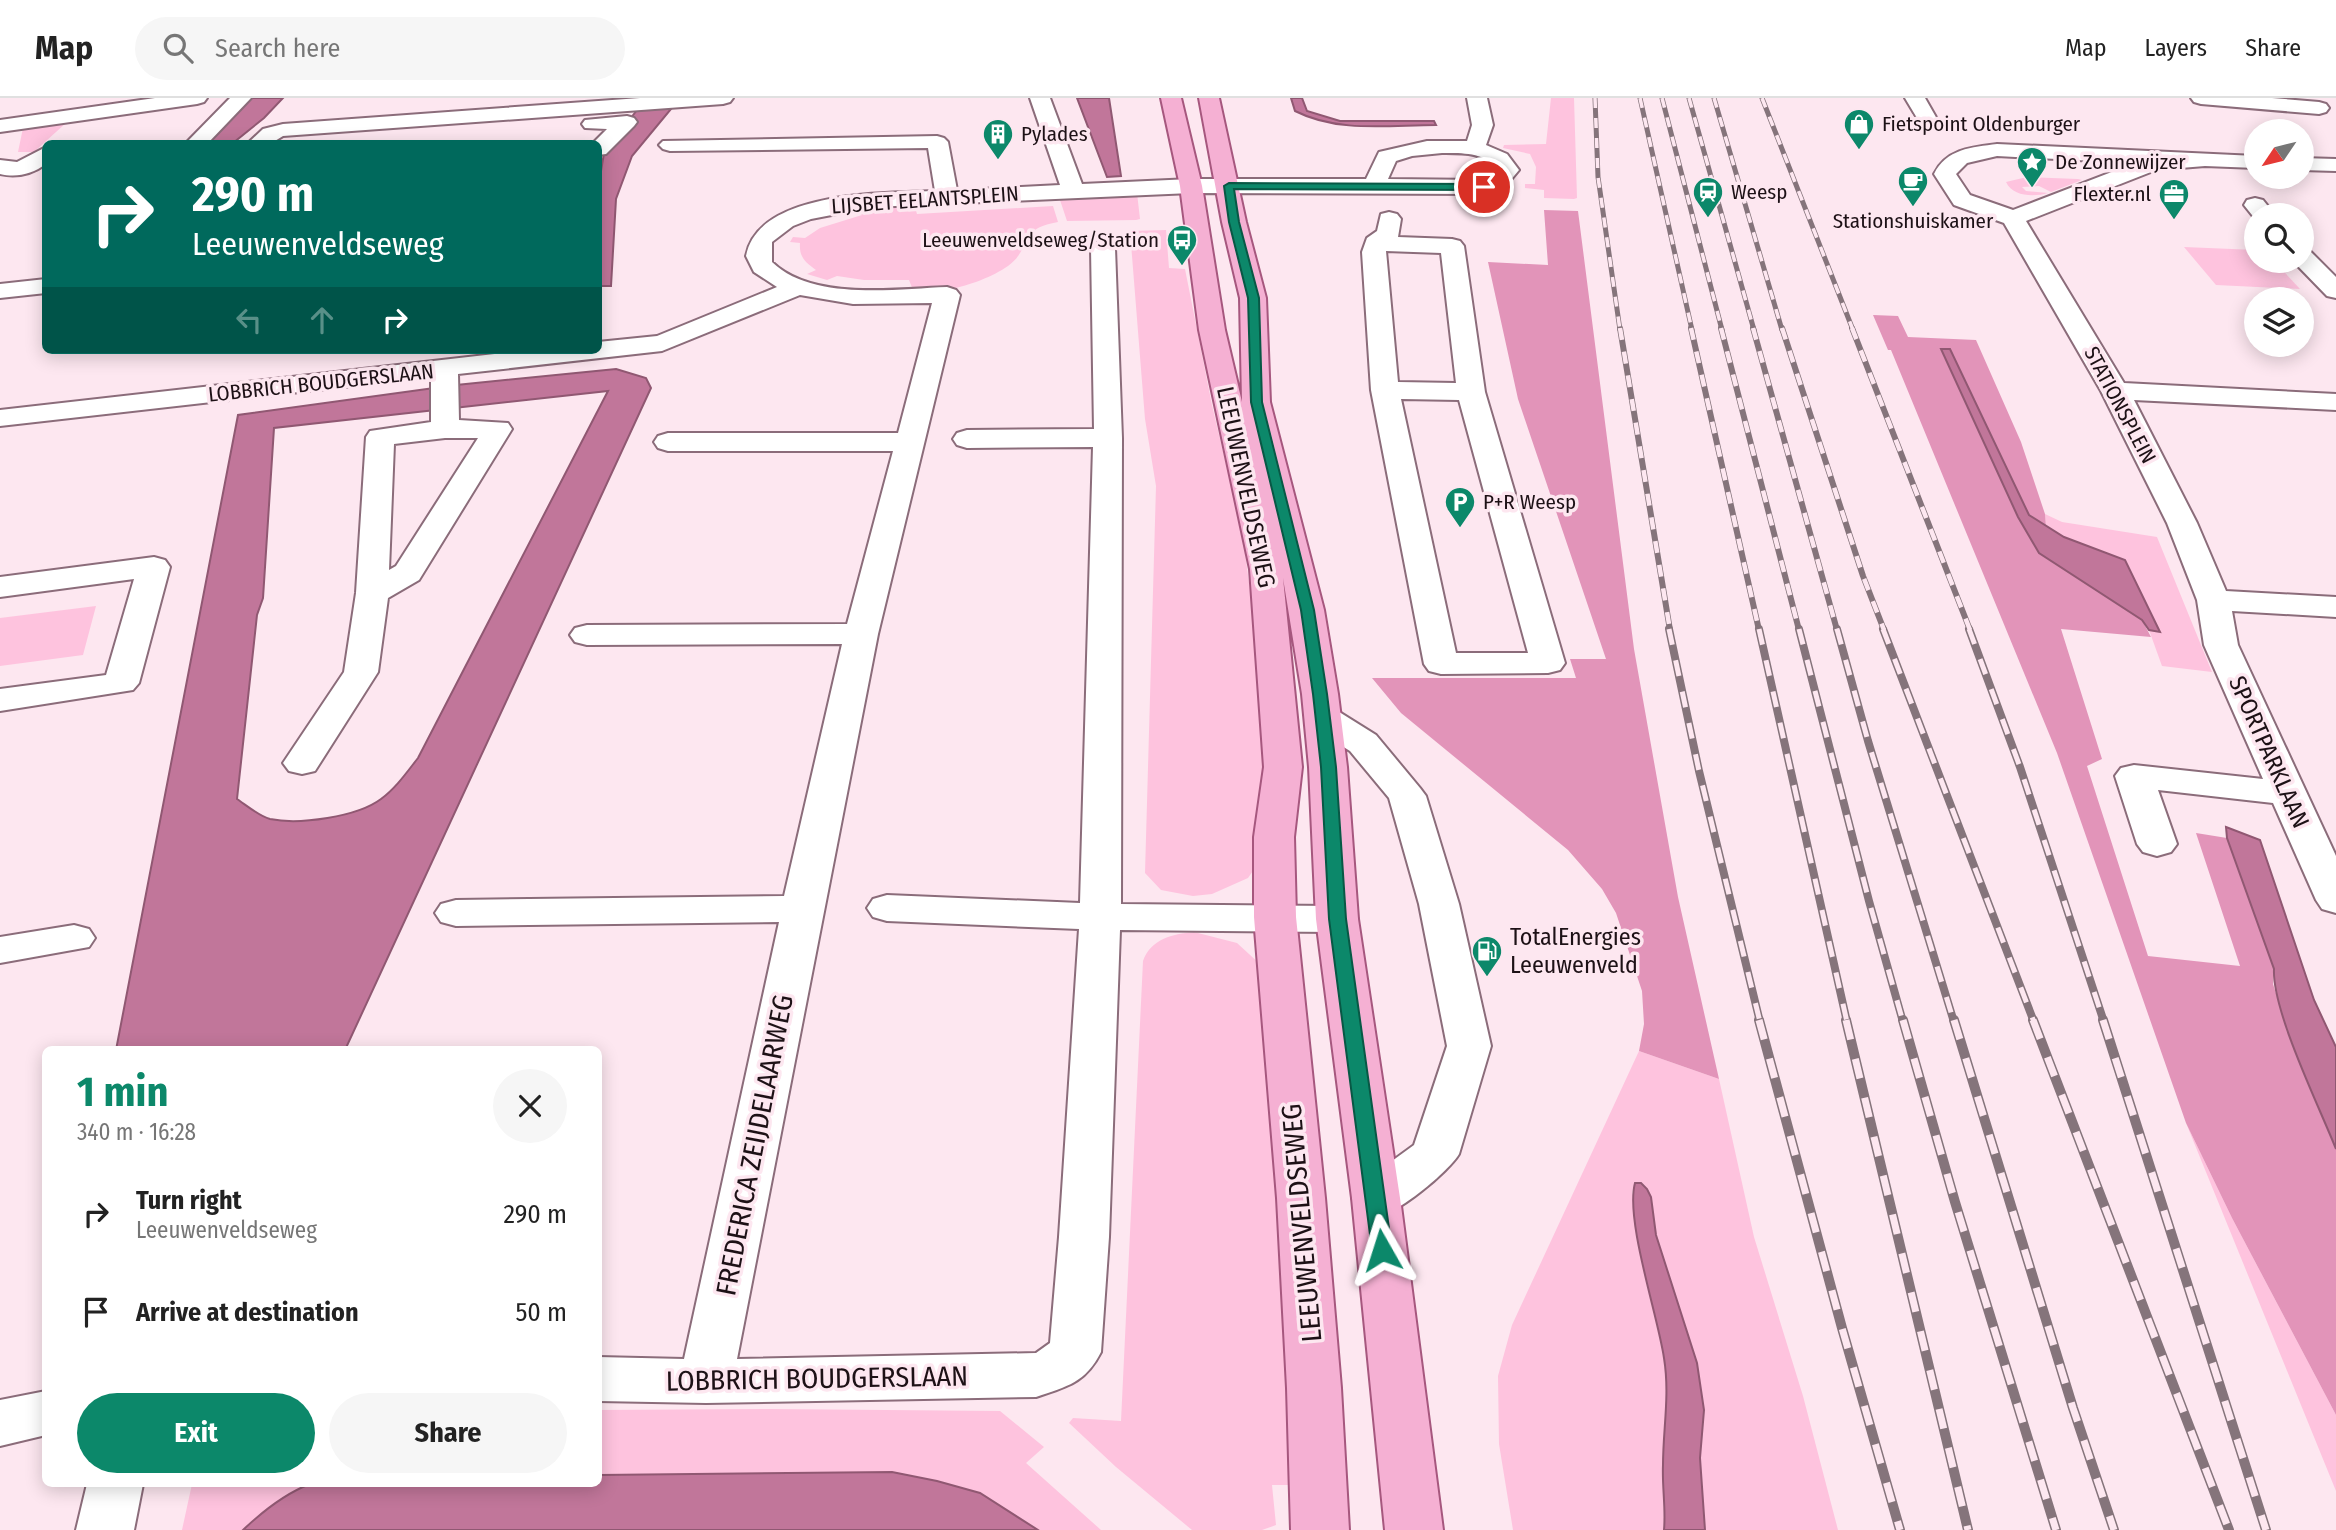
<!DOCTYPE html>
<html lang="en">
<head>
<meta charset="utf-8">
<style>
	:root { --surface:#fff; --page:#f6f6f6; --text:#222; --muted:#767676; --line:#e0e0e0; --accent:#0c886a }
	body { margin:0; font-family:"Fira Sans Condensed",sans-serif; background:var(--page); color:var(--text); height:100vh; display:flex; flex-direction:column; font-size:26px; white-space:nowrap }
	* { box-sizing:border-box; margin:0 }
	p { font-size:23px; color:var(--muted) }
	.icon { flex:none; width:38px; height:38px; fill:none; stroke:currentColor; stroke-width:2; stroke-linecap:round; stroke-linejoin:round }
	.map { position:relative; flex:1; overflow:hidden }
	.drawer { position:absolute; left:42px; top:948px; width:560px; height:441px; display:flex; flex-direction:column; background:var(--surface); border-radius:10px; box-shadow:0 4px 18px #0003 }
	.drawer>* { flex:none }
	.hud { position:absolute; left:42px; top:42px; width:560px; height:214px; border-radius:10px; box-shadow:0 4px 18px #0003; background:#00695c; color:#fff; overflow:hidden }
	.needle { width:46px; rotate:235deg }
	.tools { position:absolute; left:2244px; top:21px; display:grid; gap:14px }
	.tools a { display:grid; place-items:center; width:70px; height:70px; border-radius:50%; background:var(--surface); box-shadow:0 4px 18px #0003; font-size:35px }
	.pin { position:absolute; display:grid; place-items:center; width:60px; height:60px; color:#fff; margin:-30px; border:4px solid #fff; border-radius:50%; box-shadow:0 2px 7px #0007 }
	.me { position:absolute; width:77px; margin:-38px; rotate:354deg; stroke-linejoin:round; filter:drop-shadow(0 0 5px #0008) }
	.turn { display:flex; align-items:center; gap:24px; height:147px; padding:0 35px; font-size:32px }
	.turn .icon { width:91px; height:91px; stroke-width:2.5 }
	.turn b { display:block; font-size:49px; line-height:60px }
	.lanes { display:flex; align-items:center; height:66px; padding:0 35px; background:#0003; justify-content:center; gap:35px; direction:ltr }
	.lanes .off { opacity:.35 }
	.round { display:grid; place-items:center; flex:none; width:74px; height:74px; border-radius:37px; background:var(--page) }
	.head { display:flex; align-items:center; justify-content:space-between; height:119px; padding:0 35px }
	h1 { font-size:42px; font-weight:700; line-height:52px; color:var(--accent) }
	.button { display:flex; gap:14px; margin-top:auto; padding:14px 35px }
	.button a { flex:1; height:80px; border-radius:42px; background:var(--accent); color:#fff; font-size:28px; font-weight:700; line-height:80px; text-align:center }
	.button a+a { background:var(--page); color:var(--text) }
	ul { padding:0; list-style:none }
	li { display:flex; align-items:center; gap:21px; height:98px; padding:0 35px }
	li div { flex:1 }
	li b { display:block; font-size:26px }
	li em { font-style:normal }
	header { display:flex; align-items:center; gap:42px; box-sizing:border-box; height:98px; padding:0 35px; background:var(--surface); border-bottom:2px solid var(--line) }
	header strong { font-size:33px }
	nav { display:flex; gap:38px; margin-inline-start:auto; font-size:24px }
	.search { width:490px; height:63px; background:var(--page); display:flex; align-items:center; gap:18px; box-sizing:border-box; padding:0 24px; border-radius:38px; color:var(--muted); font-size:26px }
	.map>svg:first-child { display:block }
	.green { fill:#fec3de }
	.forest { fill:#e294b9 }
	.water { fill:#c1769a; stroke:#905872; stroke-width:2; fill-rule:evenodd }
	.lines { fill:none; stroke-linecap:round; stroke-linejoin:round }
	.minor-casing { stroke:#8b6c7a; stroke-width:4 }
	.major-casing { stroke:#a6577e; stroke-width:4 }
	.minor { fill:#fff; fill-rule:evenodd }
	.major { fill:#f5b0d3; fill-rule:evenodd }
	.rail-far3-casing { stroke:#85747b; stroke-width:5 }
	.rail-far2-casing { stroke:#85747b; stroke-width:6 }
	.rail-far1-casing { stroke:#85747b; stroke-width:8 }
	.rail-casing { stroke:#85747b; stroke-width:10 }
	.rail-far3 { stroke:#fde7f0; stroke-width:3.5; stroke-dasharray:10; stroke-linecap:butt }
	.rail-far2 { stroke:#fde7f0; stroke-width:4.5; stroke-dasharray:12; stroke-linecap:butt }
	.rail-far1 { stroke:#fde7f0; stroke-width:5; stroke-dasharray:16; stroke-linecap:butt }
	.rail { stroke:#fde7f0; stroke-width:7; stroke-dasharray:20; stroke-linecap:butt }
	.route { fill:#0c886a; stroke:#085845; stroke-width:2 }
	.labels { text-anchor:middle; stroke-width:7; stroke-linejoin:round; paint-order:stroke }
	.far-poi-label { font-size:21px; fill:#1d1116; stroke:#fde7f0; text-anchor:start }
	.far-street-label { font-size:21px; fill:#1d1116; stroke:#fde7f0 }
	.street-label { font-size:24px; fill:#1d1116; stroke:#fde7f0 }
	.poi-label { font-size:24px; fill:#1d1116; stroke:#fde7f0; text-anchor:start }
	.near-street-label { font-size:28px; fill:#1d1116; stroke:#fde7f0 }
</style>
</head>
<body>
<header>
<strong>Map</strong>
<div class="search"><svg class="icon" aria-label="search" viewBox="0 0 24 24"><circle cx="10" cy="10" r="6"/><path d="M15 15l6 6"/></svg>Search here</div>
<nav><a>Map</a><a>Layers</a><a>Share</a></nav>
</header>
<div class="map">
<svg width="2336" height="1432" viewBox="0 0 2336 1432">
	<rect width="100%" height="100%" fill="#fde7f0"/>
	<path class="green" d="M1551 0H1574L1577 100 1574 101 1544 100V92L1525 90V86H1535L1536 69 1530 56 1503 50 1504 47 1546 46Z
		M67 24 34 54H18L23 30Z
		M2027 79 2078 81 2082 82 2051 94 2039 88 2022 89 2026 93 2048 95C2034 99 2013 99 2006 84Z
		M1137 95 1140 121 1136 122 1067 123 1059 99Z
		M914 106 917 116 1053 108 1058 124C1017 131 1034 148 1008 168 994 178 968 188 951 191 939 193 925 190 913 192L909 182H864L837 178 827 182 807 176 816 172C805 164 799 159 800 145L790 144 793 139 805 140 820 130 862 117 856 111Z
		M1166 132 1169 170 1185 171 1212 307 1243 438 1257 547 1264 667 1258 707 1255 770 1248 780 1212 796 1193 798 1161 792 1145 775 1156 388 1145 321 1130 133Z
		M2184 149 2256 152V163H2274L2300 191 2216 187Z
		M2045 416 2062 424 2157 439 2212 574 2162 568 2149 532 2159 534 2064 439 2046 429Z
		M96 508 83 557 0 568V520Z
		M1194 834 1237 845 1261 867 1298 1387H1272L1276 1427 1262 1432H1192L1116 1369 1069 1325 1073 1320 1121 1323 1143 863C1151 841 1172 836 1194 834Z
		M1639 953 1719 981 1754 1139 1803 1298 1838 1432H1705L1700 1360 1704 1312 1656 1137 1651 1099 1647 1091 1641 1085H1635L1632 1094 1664 1260 1668 1305 1663 1367 1664 1432H1513L1499 1346 1498 1278 1512 1227Z
		M2186 1025 2232 1120 2336 1317V1393Z
		M771 1311 1000 1313 1044 1349 1026 1365 1101 1432H1038L980 1395 937 1383 892 1374 599 1377 598 1312Z
		M192 1386H310C284 1396 263 1413 243 1432H182Z"/>
	<path class="forest" d="M1544 112 1578 113 1634 551 1678 799 1719 981 1639 953 1644 926 1642 893 1616 815 1602 791 1568 752 1401 615 1372 580H1576L1570 561H1606L1518 301 1488 164 1548 167Z
		M1873 217 1898 218 1908 239 1976 242 2021 344 2045 416 2046 429 2029 417 1950 252H1941L2018 419 2039 455 2142 522 2151 539 2061 531 2102 661 2087 668 2148 858 2240 868 2196 735 2227 740 2274 871 2273 886 2285 924 2336 1051V1317L2232 1120 2186 1025 2057 655 1891 252H1888Z"/>
	<path class="water" d="M250 0H283L264 20 233 45 202 46Z
		M680 0 632 58 616 101 611 188H599L598 91 604 55 637 12Z
		M1077 0H1109L1121 78 1107 79Z
		M1291 0H1302L1307 13 1340 23H1434L1436 27C1389 27 1338 35 1295 13Z
		M1941 251H1950L2029 417 2064 439 2125 462 2160 534 2149 532 2142 522 2039 455 2018 419Z
		M616 271 646 280 651 290 345 952H116L238 317 456 287ZM608 293 418 660C407 674 396 690 381 701 357 719 299 727 270 721 259 718 246 707 237 701L257 517 263 500 274 330Z
		M2226 729 2260 742 2314 902 2336 949V1051C2319 1008 2272 913 2274 871L2227 740Z
		M1635 1085H1641L1647 1091 1651 1099 1656 1137 1697 1265 1704 1312 1700 1360 1705 1432H1664C1666 1410 1662 1389 1663 1367 1663 1331 1670 1297 1664 1260 1658 1218 1625 1122 1635 1085Z
		M892 1374 937 1383 980 1395 1038 1432H243C263 1413 284 1396 310 1386H598L599 1377Z"/>
	<g class="lines">
		<g class="minor-casing">
			<path id="minor" d="M155 0H207L204 4 197 6 0 34V22Z
				M230 0H251L207 46H185Z
				M640 0H733L730 4 723 6 283 38 270 46H247L263 31 283 26Z
				M1030 0H1050L1082 86 1191 81H1366L1379 54 1427 43H1467L1472 27 1467 0H1487L1493 27 1486 47 1507 56 1519 72 1504 90 1484 96 1191 95 873 109 811 121 793 128 772 144V164C812 203 895 191 947 189L956 192 960 197 878 536 737 1261 1036 1255 1050 1245 1059 1139 1079 831 887 823 873 819 867 810 873 801 887 797 1080 805 1093 349 967 350 957 347 953 341 957 335 967 332 1094 331 1091 150 1095 145H1111L1115 150 1122 340 1121 806 1337 808 1352 812 1358 821 1352 830 1337 834 1120 832 1109 1139 1101 1254C1085 1285 1068 1288 1036 1299L706 1305 598 1303V1259L684 1261 779 824 456 828 441 824 435 815 441 806 456 802 784 798 842 546 587 547 575 544 570 537 575 530 587 527 847 526 893 353H668L658 350 654 344 658 338 668 335H898L932 205 853 206 800 197 662 253 458 276 459 322 508 325 512 331 419 482 388 500 378 574 315 673 302 676 289 673 283 665 344 574 356 495 366 339 370 333 431 324V279L0 328V312L530 252H598V244L657 238 777 189 754 174 746 158C758 93 883 95 935 93L928 50 670 53 663 51 659 47 663 43 937 38 944 40 948 44 957 92 1060 87ZM1442 55C1460 55 1486 54 1497 71L1482 82 1388 81 1396 63 1412 58ZM445 340H478L396 468 389 472 394 346Z
				M1905 0H1925L1937 21 1934 25H1920Z
				M2191 0H2272L2319 4 2326 6 2329 10 2326 14 2319 16 2201 6 2194 4Z
				M627 18 634 20 637 24 634 28 606 56 598 57V46H592L607 31 585 30 582 26 585 22Z
				M1997 46 2256 58V70L2205 68 2156 72 2026 123 2124 285 2336 296V312L2134 302 2197 425 2226 493 2336 499V519L2232 513 2238 547 2336 758V815L2322 811 2316 802 2273 705 2158 692 2177 746 2171 754 2157 758 2143 754 2137 746 2115 678 2121 670 2134 667 2263 681 2204 547 2197 502 2167 425 2101 293 2004 125 1954 107 1934 76C1946 51 1972 49 1997 46ZM1997 58 2135 65 2013 112 1970 97 1956 76 1967 65Z
				M46 49V66C32 76 17 80 0 76V62L17 64Z
				M2301 60 2336 61V73L2301 72Z
				M2255 100 2263 102 2275 117H2256V122L2244 107 2247 102Z
				M1389 114 1397 116 1401 121 1398 139 1452 141 1460 143 1464 148 1485 294 1565 565 1560 572 1548 575 1441 576 1429 573 1424 566 1371 292 1362 154 1367 140 1377 133 1381 116ZM1386 153 1441 155 1456 285 1398 284ZM1401 301 1459 302 1528 555H1456Z
				M2301 150 2309 152 2336 179V200L2327 198 2293 163H2301Z
				M46 181V195L0 200V186Z
				M154 459 165 462 170 469 139 585 133 592 0 613V591L106 577 134 481 0 499V479Z
				M1323 609 1336 612 1376 637 1420 690 1426 698 1459 806 1491 948 1459 1056C1449 1073 1395 1119 1375 1118 1370 1117 1364 1114 1359 1113L1352 1100 1359 1087 1414 1047 1447 948 1419 806 1389 700 1350 653 1310 628 1305 620 1310 612Z
				M74 827 89 831 95 840 89 849 0 865V839Z
				M46 1293V1337L0 1348V1302Z
				M87 1386H143L134 1432H76Z"/>
		</g>
		<g class="major-casing">
			<path id="major" d="M1161 0H1181L1202 88 1225 232 1242 304 1240 200 1222 124 1199 0H1219L1246 124 1266 200 1270 304 1324 512 1338 596 1347 669 1358 821 1400 1100 1443 1432H1385L1352 1100 1316 821 1309 669 1302 596 1283 480 1302 669 1294 739 1296 819 1325 1100 1341 1290 1349 1432H1291L1287 1290 1277 1100 1254 819V739L1264 669 1250 471 1199 232 1180 88Z"/>
		</g>
		<use href="#minor" class="minor"/>
		<use href="#major" class="major"/>
		<g class="rail-far3-casing">
			<path id="rail-far3" d="M1595 0 1598 79 1620 232
				M1640 0 1692 232
				M1662 0 1722 232
				M1689 0 1754 232
				M1714 0 1782 232
				M1762 0 1853 232"/>
		</g>
		<g class="rail-far2-casing">
			<path id="rail-far2" d="M1620 230 1670 532
				M1691 230 1759 532
				M1721 230 1799 532
				M1753 230 1837 532
				M1782 230 1863 478 1884 532
				M1852 230 1970 532"/>
		</g>
		<g class="rail-far1-casing">
			<path id="rail-far1" d="M1669 531 1699 673 1760 924
				M1759 531 1847 924
				M1799 531 1869 803 1903 924
				M1837 531 1868 643 1954 924
				M1883 531 2034 924
				M1969 531 2020 669 2104 924"/>
		</g>
		<g class="rail-casing">
			<path id="rail" d="M1759 922 1842 1230 1900 1432
				M1846 922 1968 1432
				M1903 922 1955 1104 2056 1432
				M1954 922 2073 1310 2114 1432
				M2033 922 2229 1432
				M2103 922 2266 1432"/>
		</g>
		<use href="#rail-far3" class="rail-far3"/>
		<use href="#rail-far2" class="rail-far2"/>
		<use href="#rail-far1" class="rail-far1"/>
		<use href="#rail" class="rail"/>
	</g>
	<path class="route" d="M1229 85 1484 86 1488 89 1484 92 1234 91 1239 124 1259 200 1262 304 1314 512 1327 596 1336 669 1346 821 1392 1152 1389 1157 1382 1160 1375 1157 1372 1152 1329 821 1321 669 1313 596 1301 512 1251 304 1248 200 1229 124 1224 88Z"/>
	<defs>
		<g id="shop-pin" transform="scale(1.575)"><path d="M0 17L-7.5 6A9.5 9.5 0 1 1 7.5 6Z" fill="#0c886a" stroke="#fde7f0"/><path d="M-5-2.5h2.3a2.7 3.5 0 0 1 5.4 0H5L5.5 6h-11ZM-1.5-2.5h3a1.5 2.3 0 0 0-3 0Z" fill="#fff"/></g>
		<g id="building-pin" transform="scale(1.575)"><path d="M0 17L-7.5 6A9.5 9.5 0 1 1 7.5 6Z" fill="#0c886a" stroke="#fde7f0"/><path d="M-4-6H4V6H1V3H-1V6H-4ZM-2.5-4.3h1.7v1.8h-1.7ZM.8-4.3h1.7v1.8H.8ZM-2.5-1h1.7V.8h-1.7ZM.8-1h1.7V.8H.8Z" fill="#fff"/></g>
		<g id="sight-pin" transform="scale(1.575)"><path d="M0 17L-7.5 6A9.5 9.5 0 1 1 7.5 6Z" fill="#0c886a" stroke="#fde7f0"/><path d="M0-6L1.8-2.2L6-1.7L2.9 1.2L3.7 5.4L0 3.3L-3.7 5.4L-2.9 1.2L-6-1.7L-1.8-2.2Z" fill="#fff"/></g>
		<g id="cafe-pin" transform="scale(1.575)"><path d="M0 17L-7.5 6A9.5 9.5 0 1 1 7.5 6Z" fill="#0c886a" stroke="#fde7f0"/><path d="M-5.5-4.5H6V0H3Q3 3.5 0 3.5H-2.5Q-5.5 3.5-5.5 0ZM3-3.2v2h1.7v-2ZM-6 4.5H4V6H-6Z" fill="#fff"/></g>
		<g id="station-pin" transform="scale(1.575)"><path d="M0 17L-7.5 6A9.5 9.5 0 1 1 7.5 6Z" fill="#0c886a" stroke="#fde7f0"/><path d="M-3-6H3Q5-6 5-4V2Q5 4 3 4L4.5 6H3L1.5 4h-3L-3 6H-4.5L-3 4Q-5 4-5 2V-4Q-5-6-3-6ZM-3.5-4v3h7v-3ZM-3.5 1v1.5H-2V1ZM2 1v1.5H3.5V1Z" fill="#fff"/></g>
		<g id="office-pin" transform="scale(1.575)"><path d="M0 17L-7.5 6A9.5 9.5 0 1 1 7.5 6Z" fill="#0c886a" stroke="#fde7f0"/><path d="M-6-3h4V-5.5h4V-3h4V5H-6ZM-1-4.5V-3h2v-1.5ZM-6 0V1H6V0Z" fill="#fff"/></g>
		<g id="bus-pin" transform="scale(1.575)"><path d="M0 17L-7.5 6A9.5 9.5 0 1 1 7.5 6Z" fill="#0c886a" stroke="#fde7f0"/><path d="M-5-6H5V4H4V6H2V4H-2V6H-4V4H-5ZM-3.5-4V0h7V-4ZM-3.5 1.2v1.5H-2V1.2ZM2 1.2v1.5H3.5V1.2Z" fill="#fff"/></g>
		<g id="parking-pin" transform="scale(1.575)"><path d="M0 17L-7.5 6A9.5 9.5 0 1 1 7.5 6Z" fill="#0c886a" stroke="#fde7f0"/><path d="M-3.5-5.5H1a3.5 3.5 0 0 1 0 7H-1V5.5H-3.5ZM-1-3.4V-.6H.8a1.4 1.4 0 0 0 0-2.8Z" fill="#fff"/></g>
		<g id="fuel-pin" transform="scale(1.575)"><path d="M0 17L-7.5 6A9.5 9.5 0 1 1 7.5 6Z" fill="#0c886a" stroke="#fde7f0"/><path d="M-5.5-6h7V0h2V4h1.3V-2.5L3-4.5l.8-.8L6-3V5H2.5V1h-1V6h-7ZM-4.2-4.7v3.2H.2V-4.7Z" fill="#fff"/></g>
	</defs>
	<g fill-rule="evenodd">
		<use href="#shop-pin" x="1859" y="26"/>
		<use href="#building-pin" x="998" y="36"/>
		<use href="#sight-pin" x="2032" y="64"/>
		<use href="#cafe-pin" x="1913" y="83"/>
		<use href="#station-pin" x="1708" y="94"/>
		<use href="#office-pin" x="2174" y="96"/>
		<use href="#bus-pin" x="1182" y="142"/>
		<use href="#parking-pin" x="1460" y="404"/>
		<use href="#fuel-pin" x="1487" y="853"/>
	</g>
	<g class="labels">
		<g class="far-poi-label">
			<text x="1882" y="33">Fietspoint Oldenburger</text>
			<text x="1021" y="43">Pylades</text>
			<text x="2055" y="71">De Zonnewijzer</text>
			<text x="1731" y="101">Weesp</text>
			<text x="2151" y="103" text-anchor="end">Flexter.nl</text>
			<text x="1913" y="130" text-anchor="middle">Stationshuiskamer</text>
			<text x="1159" y="149" text-anchor="end">Leeuwenveldseweg/Station</text>
			<text x="1483" y="411">P+R Weesp</text>
		</g>
		<g class="far-street-label">
			<text transform="translate(925 102) rotate(-4)" y="7">LIJSBET EELANTSPLEIN</text>
			<text transform="translate(321 285) rotate(-6)" y="7">LOBBRICH BOUDGERSLAAN</text>
			<text transform="translate(2120 307) rotate(62)" y="7">STATIONSPLEIN</text>
		</g>
		<g class="street-label">
			<text transform="translate(1246 389) rotate(78)" y="8">LEEUWENVELDSEWEG</text>
			<text transform="translate(2269 654) rotate(66)" y="8">SPORTPARKLAAN</text>
		</g>
		<g class="poi-label">
			<text x="1510" y="847">TotalEnergies<tspan x="1510" dy="28">Leeuwenveld</tspan></text>
		</g>
		<g class="near-street-label">
			<text transform="translate(754 1047) rotate(-79)" y="10">FREDERICA ZEIJDELAARWEG</text>
			<text transform="translate(1301 1125) rotate(-95)" y="10">LEEUWENVELDSEWEG</text>
			<text transform="translate(817 1280) rotate(-1)" y="10">LOBBRICH BOUDGERSLAAN</text>
		</g>
	</g>
</svg>
<div class="tools">
<a><svg class="needle" viewBox="-14 -14 28 28"><path d="M0-13l5 13h-10z" fill="#e53935"/><path d="M0 13l5-13h-10z" fill="#767676"/></svg></a>
<a><svg class="icon" aria-label="search" viewBox="0 0 24 24"><circle cx="10" cy="10" r="6"/><path d="M15 15l6 6"/></svg></a>
<a><svg class="icon" aria-label="layers" viewBox="0 0 24 24"><path d="M12 4l9 5-9 5-9-5zM3 14l9 5 9-5"/></svg></a>
</div>
<div class="pin" style="left:1484px;top:89px;background:#d93025"><svg class="icon" aria-label="arrive" viewBox="0 0 24 24"><path d="M6 21V4h12l-3 4 3 4H6"/></svg></div>
<svg class="me" style="left:1382px;top:1152px" viewBox="-20 -20 40 40"><path d="M0-17L14 15 0 8-14 15z" fill="#0c886a" stroke="#fff" stroke-width="4"/></svg>
<div class="hud">
<div class="turn"><svg class="icon" aria-label="right" viewBox="0 0 24 24"><path d="M7 20v-9h11M14 6l5 5-5 5"/></svg><div><b>290 m</b>Leeuwenveldseweg</div></div>
<div class="lanes"><svg class="icon off" aria-label="left" viewBox="0 0 24 24"><path d="M17 20v-9H6M10 6l-5 5 5 5"/></svg><svg class="icon off" aria-label="ahead" viewBox="0 0 24 24"><path d="M12 20V5M6 11l6-6 6 6"/></svg><svg class="icon" aria-label="right" viewBox="0 0 24 24"><path d="M7 20v-9h11M14 6l5 5-5 5"/></svg></div>
</div>
<section class="drawer">
<div class="head"><div><h1>1 min</h1><p>340 m · 16:28</p></div><a class="round"><svg class="icon" aria-label="close" viewBox="0 0 24 24"><path d="M6 6l12 12M18 6L6 18"/></svg></a></div>
<ul>
<li><svg class="icon" aria-label="right" viewBox="0 0 24 24"><path d="M7 20v-9h11M14 6l5 5-5 5"/></svg><div><b>Turn right</b><p>Leeuwenveldseweg</p></div><em>290 m</em></li>
<li><svg class="icon" aria-label="arrive" viewBox="0 0 24 24"><path d="M6 21V4h12l-3 4 3 4H6"/></svg><div><b>Arrive at destination</b></div><em>50 m</em></li>
</ul>
<div class="button"><a>Exit</a><a>Share</a></div>
</section>
</div>
</body>
</html>
